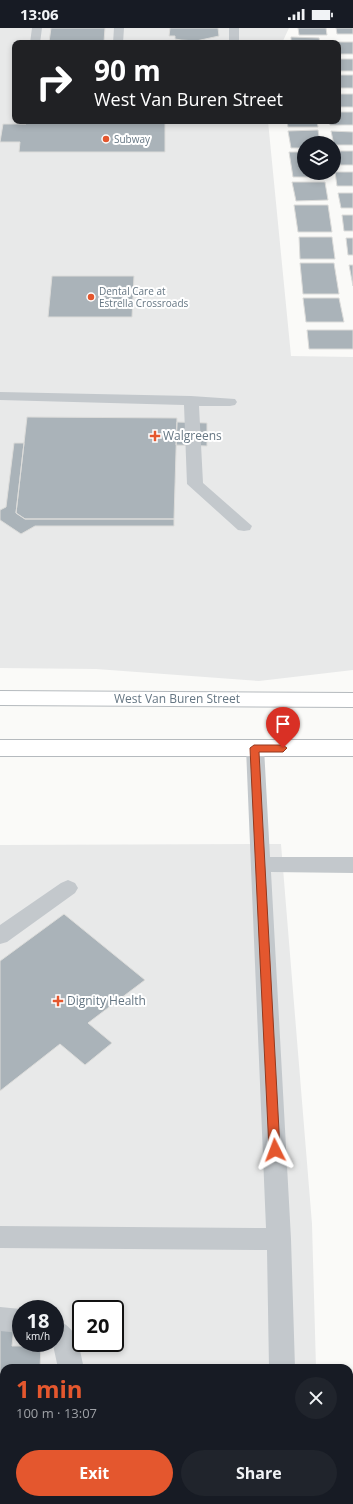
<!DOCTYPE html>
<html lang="en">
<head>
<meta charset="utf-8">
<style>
	:root { --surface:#171b24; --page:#20242c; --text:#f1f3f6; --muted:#9ea1a6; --accent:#e4572e }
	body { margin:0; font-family:"Open Sans",sans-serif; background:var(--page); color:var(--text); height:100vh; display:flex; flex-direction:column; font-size:15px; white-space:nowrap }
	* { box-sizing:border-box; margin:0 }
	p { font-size:13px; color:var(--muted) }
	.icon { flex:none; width:22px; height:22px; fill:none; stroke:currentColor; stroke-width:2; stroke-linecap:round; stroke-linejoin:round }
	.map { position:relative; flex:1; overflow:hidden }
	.drawer { position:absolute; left:0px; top:1336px; width:353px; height:140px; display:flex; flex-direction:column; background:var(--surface); border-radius:12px 12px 0 0; box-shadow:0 2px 6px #0003 }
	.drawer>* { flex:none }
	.hud { position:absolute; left:12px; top:12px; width:329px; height:84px; border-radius:8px; box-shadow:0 2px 6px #0003; background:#202124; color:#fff; overflow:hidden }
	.fabs { position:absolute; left:297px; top:108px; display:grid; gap:8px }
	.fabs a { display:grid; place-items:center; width:44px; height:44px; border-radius:50%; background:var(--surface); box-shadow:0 2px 6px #0003; font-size:20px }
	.speed { position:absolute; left:12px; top:1272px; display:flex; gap:8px; font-size:20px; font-weight:700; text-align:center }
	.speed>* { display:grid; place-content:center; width:52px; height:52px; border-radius:50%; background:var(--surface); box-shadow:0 2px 6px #0003; line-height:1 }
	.speed small { font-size:10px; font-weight:400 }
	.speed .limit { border:2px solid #111; border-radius:6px; background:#fff; color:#111 }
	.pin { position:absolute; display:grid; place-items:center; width:34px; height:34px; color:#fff; margin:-41px -17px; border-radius:50% 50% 50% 0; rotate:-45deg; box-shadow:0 0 4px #0007 }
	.pin .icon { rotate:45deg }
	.me { position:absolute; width:44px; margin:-22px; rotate:357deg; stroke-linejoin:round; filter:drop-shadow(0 0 3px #0008) }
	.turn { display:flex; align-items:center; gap:14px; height:84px; padding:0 16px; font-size:18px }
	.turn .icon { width:52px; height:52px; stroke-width:2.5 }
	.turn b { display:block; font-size:28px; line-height:34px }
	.round { display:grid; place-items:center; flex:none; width:42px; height:42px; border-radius:21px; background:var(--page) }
	.summary { display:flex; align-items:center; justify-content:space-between; height:68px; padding:0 16px }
	h1 { font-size:24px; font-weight:700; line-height:30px; color:var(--accent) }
	.primary-button { display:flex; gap:8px; margin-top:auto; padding:8px 16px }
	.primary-button a { flex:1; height:46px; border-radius:24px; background:var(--accent); color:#fff; font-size:16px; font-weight:700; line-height:46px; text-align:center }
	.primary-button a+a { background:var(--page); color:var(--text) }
	.status { display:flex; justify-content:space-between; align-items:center; height:28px; padding:0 20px; background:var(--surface); direction:ltr }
	.status svg { height:11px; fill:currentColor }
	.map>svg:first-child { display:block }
	.built { fill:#e8e9e9; fill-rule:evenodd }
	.building { fill:#aab3b9; stroke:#dcdcda }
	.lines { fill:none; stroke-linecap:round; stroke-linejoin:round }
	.primary-casing { stroke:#b5babe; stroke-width:2 }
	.service { fill:#c3c8cc; fill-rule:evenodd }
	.primary { fill:#fff; fill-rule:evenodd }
	.route { fill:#e4572e; stroke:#94391e }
	.poi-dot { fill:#e4572e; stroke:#fff; stroke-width:1.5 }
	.labels { text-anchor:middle; stroke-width:4; stroke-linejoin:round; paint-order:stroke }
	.far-poi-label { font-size:10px; fill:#657683; stroke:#fff; text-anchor:start }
	.poi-label { font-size:12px; fill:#657683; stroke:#fff; text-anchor:start }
	.street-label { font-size:12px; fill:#657683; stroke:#fff }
</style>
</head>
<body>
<div class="status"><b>13:06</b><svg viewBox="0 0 49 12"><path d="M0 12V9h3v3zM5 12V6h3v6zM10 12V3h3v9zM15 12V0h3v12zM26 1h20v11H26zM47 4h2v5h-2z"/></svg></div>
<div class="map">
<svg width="353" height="1476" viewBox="0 0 353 1476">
	<rect width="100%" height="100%" fill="#fafaf8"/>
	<path class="built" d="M0 0H289L282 15H15V93H268L291 328 353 329V642L259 653 96 641 0 640Z
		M281 816 312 1196 316 1340H4V1472H320V1476H0V817ZM21 1281H55V1315H21ZM81 1281H115V1315H81Z"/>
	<path class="building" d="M51 0H105L104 14H49Z
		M170 0H218L219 8 196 13 181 12 175 11V8H169Z
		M298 0H326L327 7H299Z
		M336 0H353V6H337Z
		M291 9 319 10 320 15H291Z
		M331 14H353V26H338V15H331Z
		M338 31H353V43H338Z
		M338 47H353V60H338Z
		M338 66H353V79H338Z
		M338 84H353V97H330L329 93H338Z
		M27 93H165V124H19L20 114H0L3 96H26Z
		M287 93H317L318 99H288Z
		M318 102 320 115H304V120H291L288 103Z
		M331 103 353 104V117H334Z
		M334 123H353V137H334Z
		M289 124H304V145H324L325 149H293Z
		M335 144H353V158H337Z
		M292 154H325L328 172 296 173Z
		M338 165H353V180H341Z
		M294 177H328L332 204H298Z
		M342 187H353V203H344Z
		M299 209H332L335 231H300Z
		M346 210H353V227H348Z
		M300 235H334L339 266H303Z
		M349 237H353V258Z
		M52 248H134L132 289H48Z
		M303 270H339L344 294H306Z
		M307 302H353V321H309Z
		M27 389 177 390 174 491H25L16 485Z
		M177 394 207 395V418L176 417Z
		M14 415H24L16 485 25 491H174V498H35L21 506 0 492V482L6 479Z
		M64 886 145 952 88 995 112 1015 85 1037 60 1016 0 1063V933Z
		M0 1298H14L12 1318H41L40 1340H4V1472H33L32 1476H0Z"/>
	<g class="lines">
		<g class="primary-casing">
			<path id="primary" d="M0 663 353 665V679L0 677Z
				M0 712H353V728H0Z"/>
		</g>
		<path class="service" d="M32 0H42L40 15H30Z
			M114 0H124L123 15H113Z
			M229 0H239V15H229Z
			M0 364 191 368 235 371 237 374 235 377 230 378H199L203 455 252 498 250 502 244 503 238 502 187 456 184 377 0 372Z
			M255 713 262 715 264 720 270 829H353V845L271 844 291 1211 295 1340H269L267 1222 0 1220V1198L266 1200 246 720 248 715Z
			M68 852 75 855 78 860 75 865 7 914 0 916V897L61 855Z
			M0 1279 21 1281V1305L0 1303Z
			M55 1291C80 1301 78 1317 84 1340H58L53 1317 51 1315H55Z
			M50 1472H78V1476H50Z
			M266 1472H294V1476H266Z"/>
		<use href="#primary" class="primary"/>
	</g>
	<path class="route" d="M254 717H283L287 720 283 724H259L280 1122 279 1126 275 1127 271 1126 269 1122 250 720Z"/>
	<g class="poi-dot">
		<circle cx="106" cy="111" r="4"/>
		<circle cx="91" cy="269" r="4"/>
		<path d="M153 402h4v4h4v4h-4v4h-4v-4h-4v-4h4z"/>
		<path d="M56 967h4v4h4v4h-4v4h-4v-4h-4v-4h4z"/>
	</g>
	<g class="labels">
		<g class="far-poi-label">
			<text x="114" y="115">Subway</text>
			<text x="99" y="267">Dental Care at<tspan x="99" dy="12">Estrella Crossroads</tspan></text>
		</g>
		<g class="poi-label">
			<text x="163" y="412">Walgreens</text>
			<text x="67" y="977">Dignity Health</text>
		</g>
		<g class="street-label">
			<text x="177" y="675">West Van Buren Street</text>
		</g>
	</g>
</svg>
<div class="fabs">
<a><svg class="icon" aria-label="layers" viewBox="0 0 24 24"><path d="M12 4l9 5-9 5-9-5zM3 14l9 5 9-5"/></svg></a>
</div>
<div class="speed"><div>18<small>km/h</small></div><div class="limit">20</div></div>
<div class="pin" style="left:283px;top:720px;background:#d93025"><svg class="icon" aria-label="arrive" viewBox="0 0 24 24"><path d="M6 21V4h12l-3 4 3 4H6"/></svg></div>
<svg class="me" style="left:275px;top:1122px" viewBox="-20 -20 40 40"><path d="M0-17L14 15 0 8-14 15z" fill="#e4572e" stroke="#fff" stroke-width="4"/></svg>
<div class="hud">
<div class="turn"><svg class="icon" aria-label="right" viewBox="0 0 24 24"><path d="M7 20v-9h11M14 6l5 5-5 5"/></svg><div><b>90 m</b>West Van Buren Street</div></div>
</div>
<section class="drawer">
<div class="summary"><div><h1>1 min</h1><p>100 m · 13:07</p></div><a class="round"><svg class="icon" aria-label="close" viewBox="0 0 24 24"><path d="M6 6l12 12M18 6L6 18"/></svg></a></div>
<div class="primary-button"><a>Exit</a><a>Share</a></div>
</section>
</div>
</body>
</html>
